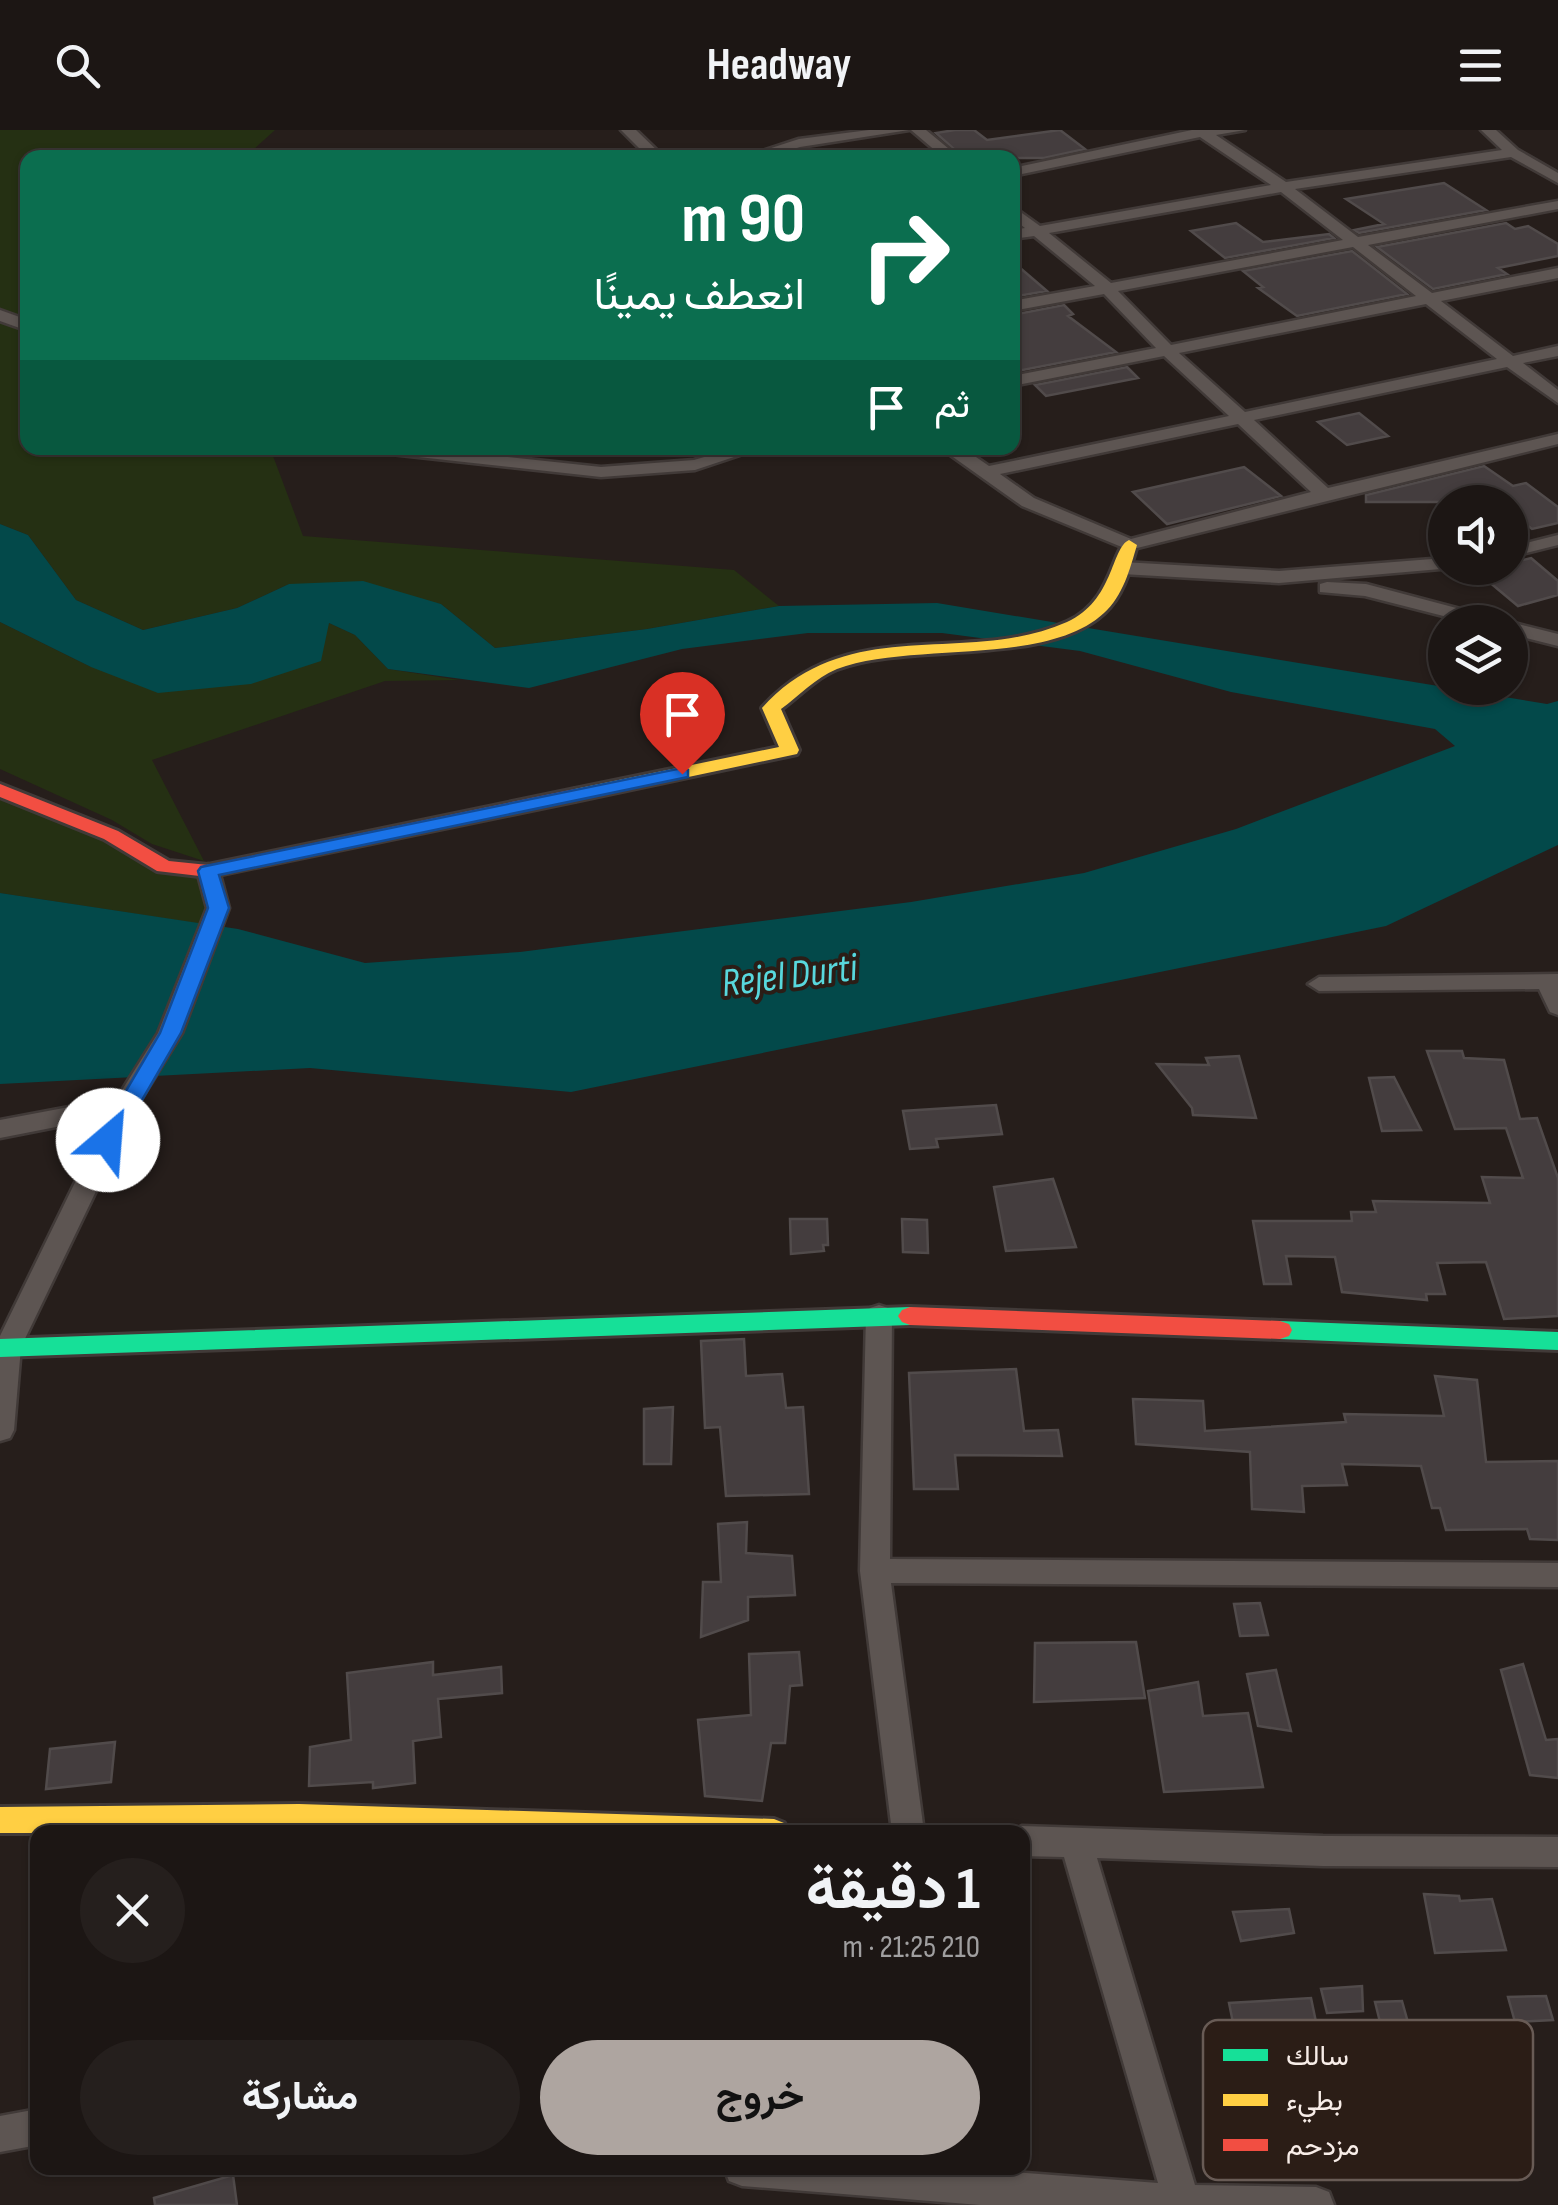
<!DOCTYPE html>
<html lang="ar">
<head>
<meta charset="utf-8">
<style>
	:root { --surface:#1c1614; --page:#251f1d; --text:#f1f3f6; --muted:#a09fa0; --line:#3a3534; --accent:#aea5a0 }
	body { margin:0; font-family:"Sofia Sans Condensed",Vazirmatn,sans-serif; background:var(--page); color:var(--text); direction:rtl; height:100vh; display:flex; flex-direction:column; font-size:38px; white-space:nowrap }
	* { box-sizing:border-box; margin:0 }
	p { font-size:32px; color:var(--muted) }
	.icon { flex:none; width:55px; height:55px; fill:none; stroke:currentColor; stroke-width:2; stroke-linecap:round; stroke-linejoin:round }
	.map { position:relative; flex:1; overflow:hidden; direction:ltr }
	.drawer { position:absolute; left:30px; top:1695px; width:1000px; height:350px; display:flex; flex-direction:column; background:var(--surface); border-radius:20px; box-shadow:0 2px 8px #0004,0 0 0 2px var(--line); direction:rtl }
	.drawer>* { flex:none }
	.hud { position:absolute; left:20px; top:20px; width:1000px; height:305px; border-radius:20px; box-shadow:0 2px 8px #0004,0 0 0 2px var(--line); direction:rtl; background:#0b6e4f; color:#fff; overflow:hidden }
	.tools { position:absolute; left:1428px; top:355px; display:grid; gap:20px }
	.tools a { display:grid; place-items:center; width:100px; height:100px; border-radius:50%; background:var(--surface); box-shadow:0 2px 8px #0004,0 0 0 2px var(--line); font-size:50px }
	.pin { position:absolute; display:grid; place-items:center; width:85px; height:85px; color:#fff; margin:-102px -42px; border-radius:50% 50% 50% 0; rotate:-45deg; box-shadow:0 0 10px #0007 }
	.pin .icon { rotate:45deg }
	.me { position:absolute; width:110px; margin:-55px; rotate:27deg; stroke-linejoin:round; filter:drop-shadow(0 0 8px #0008) }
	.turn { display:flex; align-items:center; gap:35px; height:210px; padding:0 50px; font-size:45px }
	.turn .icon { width:130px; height:130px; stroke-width:2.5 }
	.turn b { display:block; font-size:70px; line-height:85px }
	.then { display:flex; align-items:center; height:95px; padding:0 50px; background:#0003; gap:20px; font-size:38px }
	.round { display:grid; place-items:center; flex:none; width:105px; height:105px; border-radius:52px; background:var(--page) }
	.summary { display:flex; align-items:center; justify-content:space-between; height:170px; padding:0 50px }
	h1 { font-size:60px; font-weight:700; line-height:75px }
	.cta { display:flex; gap:20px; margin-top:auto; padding:20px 50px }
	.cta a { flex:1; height:115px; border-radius:60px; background:var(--accent); color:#111; font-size:40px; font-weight:700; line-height:115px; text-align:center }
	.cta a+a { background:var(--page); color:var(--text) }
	header { display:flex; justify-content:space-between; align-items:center; height:130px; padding:0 50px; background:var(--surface); font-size:45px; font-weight:700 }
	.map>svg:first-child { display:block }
	.green { fill:#253013 }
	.water { fill:#03494a }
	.building { fill:#443d3e; stroke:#514b4b; stroke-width:2.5 }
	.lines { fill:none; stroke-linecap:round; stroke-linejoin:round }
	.street-casing { stroke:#413a38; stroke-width:5 }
	.fast-casing { stroke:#413a38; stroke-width:6 }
	.slow-casing { stroke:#413a38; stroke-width:6 }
	.jam-casing { stroke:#413a38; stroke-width:6 }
	.street { fill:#5d5552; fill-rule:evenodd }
	.fast { fill:#16e098; fill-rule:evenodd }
	.slow { fill:#ffcf43; fill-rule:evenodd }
	.jam { fill:#f24e42; fill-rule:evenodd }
	.route { fill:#1a73e8; stroke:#114b97; stroke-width:2.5 }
	.labels { text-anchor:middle; stroke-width:8; stroke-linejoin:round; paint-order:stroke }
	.water-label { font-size:40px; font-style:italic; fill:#58d8dd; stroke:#2b1d16 }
	.key { fill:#2b1d16; stroke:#685b55; stroke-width:2.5 }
	.key-label { font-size:28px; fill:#f8ede8 }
</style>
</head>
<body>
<header><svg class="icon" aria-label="menu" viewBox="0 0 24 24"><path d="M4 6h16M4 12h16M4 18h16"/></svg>Headway<svg class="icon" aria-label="search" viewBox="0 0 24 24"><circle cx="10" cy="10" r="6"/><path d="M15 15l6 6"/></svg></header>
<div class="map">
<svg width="1558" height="2075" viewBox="0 0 1558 2075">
	<rect width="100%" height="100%" fill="#261e1b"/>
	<path class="green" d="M0 0H275L245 27 28 28 27 189 0 178Z
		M0 192 27 203 28 318H270L303 406 734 440 779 476 647 499 495 518 441 474 289 454 237 478 143 500 76 470 28 405 0 394Z
		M0 492 91 537 329 493 355 505 388 539 459 550 385 551 152 630 204 731 152 714 112 690 0 639Z
		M0 667 199 747 210 779 202 794 0 763Z"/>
	<path class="water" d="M0 394 28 405 76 470 143 500 237 478 289 454 363 451 441 474 495 518 647 499 779 476 937 473 1547 574 1558 571V715L1386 796 571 962 310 938 0 954V763L238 799 365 833 520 822 911 772 1084 743 1236 699 1455 616 1435 599 1231 562 1080 521 942 503H808L682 519 529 558 388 539 355 505 329 493 321 531 251 554 158 563 91 537 0 492Z"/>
	<path class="building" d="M955 0H974L987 10 1060 0 1085 19 1044 28H964L936 3Z
		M1444 53 1486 80 1359 103 1354 100 1384 94 1346 69Z
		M1236 93 1263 112 1329 104 1334 108 1225 128 1191 101Z
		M1506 93 1515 99 1528 96 1558 114V126L1498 138 1507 144 1433 159 1377 117Z
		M1352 121 1407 164 1297 186 1258 158 1263 157 1243 141Z
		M1012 131 1047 161 1012 167Z
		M1064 175 1073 184 1068 186 1116 222 1012 242V185Z
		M1127 237 1138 248 1046 266 1035 255Z
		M1359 283 1388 306 1347 315 1318 292Z
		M1484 336 1513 356 1526 353 1558 377V393L1532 399 1510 382V372H1366V365Z
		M1244 337 1281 366 1167 394 1133 362Z
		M1531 428 1558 451V465L1518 476 1476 441 1510 438V433Z
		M1427 921H1462L1464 928 1504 930 1520 989 1537 988 1558 1048V1186L1504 1189 1486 1132 1437 1133 1445 1164H1426L1427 1170 1342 1162 1335 1127 1286 1126 1291 1154H1264L1253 1091H1352L1351 1082H1376L1373 1071 1490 1073 1482 1047 1523 1048 1506 998 1455 999Z
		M1239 926 1256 988 1193 985 1192 978 1157 934 1209 935 1206 928Z
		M1394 947 1421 1000 1382 1001 1369 948Z
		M996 975 1002 1004 936 1009 938 1017 910 1019 903 981Z
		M1053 1049 1076 1117 1006 1121 994 1057Z
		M790 1089H827L828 1115H823L824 1121 791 1124Z
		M902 1089 927 1090 928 1123 903 1122Z
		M744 1209 746 1246 782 1244 786 1278 803 1277 809 1364 726 1366 720 1297 705 1298 701 1211Z
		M1016 1239 1024 1301 1058 1300 1062 1326 955 1325 958 1359H914L909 1243Z
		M1435 1246 1477 1250 1486 1332 1558 1331V1410L1530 1409 1527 1399 1446 1400 1440 1378H1432L1421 1336 1342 1334 1347 1355 1302 1356 1304 1382 1252 1379 1250 1322 1136 1314 1133 1269 1203 1271 1205 1301 1346 1292 1344 1284 1444 1286Z
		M673 1277 671 1334H644V1279Z
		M747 1392 746 1423 792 1426 795 1465 748 1467V1490L701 1507 703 1452H721L718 1394Z
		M1260 1473 1268 1505 1240 1506 1234 1474Z
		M1136 1512 1145 1568 1034 1572 1035 1513Z
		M799 1522 802 1555 790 1556 785 1613H771L762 1671 705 1666 698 1590 751 1585 749 1524Z
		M433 1532V1545L501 1537 502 1563 438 1569 441 1607 413 1611 415 1653 373 1658V1652L309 1656 310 1617 351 1610 347 1543Z
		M1523 1534 1546 1610 1558 1609V1648L1530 1645 1501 1540Z
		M1276 1540 1280 1557 1291 1601 1258 1596 1247 1544Z
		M1198 1552 1203 1586 1248 1583 1263 1657 1164 1662 1148 1561Z
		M115 1612 111 1652 46 1659 50 1619Z
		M1424 1764 1459 1766 1460 1771 1492 1769 1506 1820 1435 1823Z
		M1289 1779 1294 1803 1241 1811 1233 1782Z
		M1362 1856 1363 1881 1327 1883 1321 1859Z
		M1546 1866 1553 1890 1515 1892 1508 1867Z
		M1311 1868 1322 1921 1239 1922 1229 1873Z
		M1402 1871 1414 1914 1386 1916 1375 1872Z
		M233 2045 237 2075H155L154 2068Z"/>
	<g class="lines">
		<g class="street-casing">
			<path id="street" d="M621 0H636L665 28H649Z
				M869 0H909L800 17 765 28H741L799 9Z
				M911 0H926L960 28H944Z
				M1192 0H1245L1216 5 1286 52 1502 20 1481 0H1496L1518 20 1558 43V53L1511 27 1295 59 1358 107 1558 71V79L1368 115 1432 163 1558 138V148L1441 171 1513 226 1558 216V226L1523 233 1558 260V273L1507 237 1254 290 1328 358 1558 304V314L1129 420 1022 376 946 322 944 318H963L989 336 1229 286 1164 226 1012 256V246L1156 218 1104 164 1012 181V171L1095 156 1034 106 1012 109V100L1025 98 1012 88V76L1040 96 1271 55 1200 7 1012 46V38ZM1281 62 1343 110 1111 153 1049 103ZM1353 117 1416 166 1171 215 1118 161ZM1426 174 1497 229 1245 282 1179 223ZM1238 294 1311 362 1131 409 1034 368 1000 344Z
				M0 180 28 190V201L0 191Z
				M374 318H425L601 337 694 330 735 318H761L695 340 601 347 382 323Z
				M1558 405V415L1510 427V417Z
				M1445 428V438H1452L1279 453 1122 444 1113 438 1122 432 1279 441Z
				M1327 452 1366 454 1494 488 1497 492H1467L1365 466 1320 462V454Z
				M1509 492H1510L1558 504V516L1510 504Z
				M208 734 219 741 229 778 182 903 137 976 21 1217 14 1300 10 1308 0 1311V1206L107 987 0 1008V990L117 968 158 903 207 778 197 741Z
				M1558 844V885L1550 882 1539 859 1319 861 1308 854 1319 847Z
				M879 1175 888 1178 892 1185 890 1429 1558 1433V1457L891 1453 924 1702H892L860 1441 866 1185 870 1178Z
				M1022 1696 1323 1706 1558 1707V1737L1323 1736 1097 1728 1195 2055 1316 2057 1329 2062 1334 2075H980L742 2056 729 2051 724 2038H962L1158 2053 1064 1727 1022 1726V1702H1010Z
				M38 1979V2015L0 2022V1986Z"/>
		</g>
		<g class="fast-casing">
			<path id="fast" d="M910 1177 918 1180 922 1186 918 1192 910 1195 0 1227V1209Z
				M1280 1191 1558 1202V1220L1280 1209 1271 1206 1268 1200 1271 1194Z"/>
		</g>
		<g class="slow-casing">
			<path id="slow" d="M1129 410 1137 415C1130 439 1123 466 1104 483 1046 537 910 511 837 539 815 548 799 566 781 579L799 620 797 624 575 671 566 665 575 659 779 617 762 578C849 482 966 537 1067 492 1114 471 1111 418 1129 410Z
				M299 1674 774 1689 784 1693 789 1702 0 1703V1677Z"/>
		</g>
		<g class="jam-casing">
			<path id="jam" d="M0 654 118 701 169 731 208 735 575 659 584 665 575 671 208 747 157 741 104 709 0 667Z
				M910 1177 1280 1191 1289 1194 1292 1200 1289 1206 1280 1209 910 1195 902 1192 898 1186 902 1180Z"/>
		</g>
		<use href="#street" class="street"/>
		<use href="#fast" class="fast"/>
		<use href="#slow" class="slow"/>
		<use href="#jam" class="jam"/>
	</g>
	<path class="route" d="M682 638 688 640V647L219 745 229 778 181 903 116 1015H100L97 1010 160 903 208 778 198 741 201 737Z"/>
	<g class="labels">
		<g class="water-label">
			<text transform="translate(789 844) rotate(-7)" y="14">Rejel Durti</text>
		</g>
	</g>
	<rect x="1203" y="1890" width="330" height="160" rx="15" class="key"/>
	<rect x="1223" y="1919" width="45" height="12" fill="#16e098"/>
	<rect x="1223" y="1964" width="45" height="12" fill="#ffcf43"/>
	<rect x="1223" y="2009" width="45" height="12" fill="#f24e42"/>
	<g class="key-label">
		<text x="1286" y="1935">سالك</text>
		<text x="1286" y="1980">بطيء</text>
		<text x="1286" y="2025">مزدحم</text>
	</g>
</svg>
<div class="tools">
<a><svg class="icon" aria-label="sound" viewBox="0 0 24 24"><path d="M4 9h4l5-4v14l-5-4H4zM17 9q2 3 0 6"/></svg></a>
<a><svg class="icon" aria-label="layers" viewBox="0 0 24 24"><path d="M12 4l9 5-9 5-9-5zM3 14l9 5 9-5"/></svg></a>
</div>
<div class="pin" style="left:682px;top:644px;background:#d93025"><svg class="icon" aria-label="arrive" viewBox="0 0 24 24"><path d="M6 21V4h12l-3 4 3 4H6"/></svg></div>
<svg class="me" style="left:108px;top:1010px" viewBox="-20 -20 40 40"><circle r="19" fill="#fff"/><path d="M0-13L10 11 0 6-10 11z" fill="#1a73e8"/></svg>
<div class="hud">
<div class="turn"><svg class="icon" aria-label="right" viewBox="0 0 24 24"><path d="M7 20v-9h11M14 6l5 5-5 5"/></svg><div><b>90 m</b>انعطف يمينًا</div></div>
<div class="then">ثم<svg class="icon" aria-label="arrive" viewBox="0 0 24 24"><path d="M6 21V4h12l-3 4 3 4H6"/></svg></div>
</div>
<section class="drawer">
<div class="summary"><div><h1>1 دقيقة</h1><p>210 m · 21:25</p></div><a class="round"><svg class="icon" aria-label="close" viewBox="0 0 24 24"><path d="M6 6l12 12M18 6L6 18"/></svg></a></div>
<div class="cta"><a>خروج</a><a>مشاركة</a></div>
</section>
</div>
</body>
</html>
